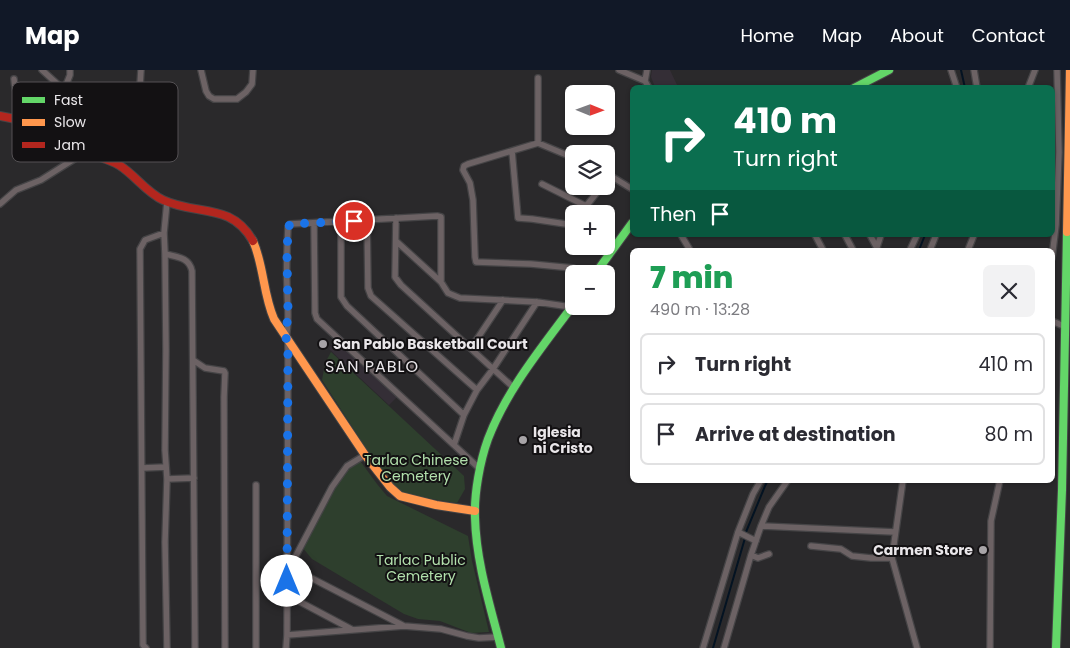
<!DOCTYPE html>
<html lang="en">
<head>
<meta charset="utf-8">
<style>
	:root { --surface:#fff; --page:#f2f2f3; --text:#2b2b33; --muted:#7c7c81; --line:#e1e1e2; --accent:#111827 }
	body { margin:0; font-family:Poppins,sans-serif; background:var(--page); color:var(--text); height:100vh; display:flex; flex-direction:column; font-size:19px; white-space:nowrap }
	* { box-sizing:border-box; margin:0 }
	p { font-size:16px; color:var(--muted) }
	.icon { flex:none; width:28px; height:28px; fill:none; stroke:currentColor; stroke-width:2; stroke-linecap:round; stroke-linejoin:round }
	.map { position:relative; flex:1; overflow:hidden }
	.drawer { position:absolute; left:630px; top:178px; width:425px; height:235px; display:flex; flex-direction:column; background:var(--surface); border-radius:8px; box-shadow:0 1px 4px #0004 }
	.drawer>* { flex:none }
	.guide { position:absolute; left:630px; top:15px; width:425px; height:152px; border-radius:8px; box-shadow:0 1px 4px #0004; background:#0b6e4f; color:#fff; overflow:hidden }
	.needle { width:32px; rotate:91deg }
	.tools { position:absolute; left:565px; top:15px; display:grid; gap:10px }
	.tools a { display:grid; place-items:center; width:50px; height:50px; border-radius:8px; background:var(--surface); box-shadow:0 1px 4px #0004; font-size:25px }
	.pin { position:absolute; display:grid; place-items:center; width:42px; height:42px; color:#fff; margin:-21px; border:2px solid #fff; border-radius:50%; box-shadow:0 1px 5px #0007 }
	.me { position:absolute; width:55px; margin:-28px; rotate:0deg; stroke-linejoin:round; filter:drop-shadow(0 0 4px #0008) }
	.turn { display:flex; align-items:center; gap:18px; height:105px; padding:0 20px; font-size:22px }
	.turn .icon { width:65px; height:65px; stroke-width:2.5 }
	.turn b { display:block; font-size:35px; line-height:42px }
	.then { display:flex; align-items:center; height:48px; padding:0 20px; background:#0003; gap:10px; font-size:19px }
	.round { display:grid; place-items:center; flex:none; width:52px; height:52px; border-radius:8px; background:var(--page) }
	.headline { display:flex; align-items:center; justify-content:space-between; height:85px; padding:0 20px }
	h1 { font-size:30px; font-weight:800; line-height:38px; color:#1e9e55 }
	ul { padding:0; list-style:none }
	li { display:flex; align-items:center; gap:15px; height:62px; margin:0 10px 8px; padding:0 10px; border:2px solid var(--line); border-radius:8px }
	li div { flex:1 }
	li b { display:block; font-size:19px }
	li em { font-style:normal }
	header { display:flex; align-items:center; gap:30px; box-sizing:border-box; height:70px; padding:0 25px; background:var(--accent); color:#fff }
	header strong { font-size:24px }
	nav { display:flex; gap:28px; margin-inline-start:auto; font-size:18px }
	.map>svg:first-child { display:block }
	.built { fill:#342e36 }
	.green { fill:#2e3f2d }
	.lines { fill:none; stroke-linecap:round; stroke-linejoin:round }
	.stream { stroke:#041322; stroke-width:2 }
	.street-casing { stroke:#454446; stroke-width:8 }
	.fast-casing { stroke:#454446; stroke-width:10 }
	.slow-casing { stroke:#454446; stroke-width:10 }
	.jam-casing { stroke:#454446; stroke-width:10 }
	.street { stroke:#6c6264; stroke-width:5.5 }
	.fast { stroke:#63d668; stroke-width:8 }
	.slow { stroke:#ff974d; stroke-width:8 }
	.jam { stroke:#b3261e; stroke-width:8 }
	.route { stroke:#1a73e8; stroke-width:9; stroke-dasharray:0 16.2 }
	.poi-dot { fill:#a7a4a7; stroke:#131113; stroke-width:2 }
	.labels { text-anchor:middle; stroke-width:4; stroke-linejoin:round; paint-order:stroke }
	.poi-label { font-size:14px; font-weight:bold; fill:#eae7ea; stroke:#131113; text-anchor:start }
	.park-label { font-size:14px; fill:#b2e0ac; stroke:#131113 }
	.quarter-label { font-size:16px; letter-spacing:1px; fill:#eae7ea; stroke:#131113 }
	.key { fill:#131113; stroke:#545154; stroke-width:1 }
	.key-label { font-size:14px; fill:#eae7ea }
</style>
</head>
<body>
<header>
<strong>Map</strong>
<nav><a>Home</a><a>Map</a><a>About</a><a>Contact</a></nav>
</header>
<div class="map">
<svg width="1070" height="578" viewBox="0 0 1070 578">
	<rect width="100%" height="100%" fill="#2a292b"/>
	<path class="built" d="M652 0H670L678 17H655L651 7Z
		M335 269 398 326 389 335 329 279Z"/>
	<path class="green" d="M331 282 464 406 465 419 457 433 406 425 393 414 382 403 322 310 325 293Z
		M358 388 377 414 387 426 468 466 472 491 489 562 471 563 440 551 418 549 404 544 312 489 302 477 348 395Z"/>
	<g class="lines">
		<path class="stream" d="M961 0 965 18
			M919 180 925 165
			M746 462 765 416 768 410
			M713 578 745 468"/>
		<g class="street-casing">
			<path id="street" d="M42 0 64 20 51 62
				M201 0 206 21 209 26 214 29H237L246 22 252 14 253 0
				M619 0 645 11 649 18
				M951 0 957 18
				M974 0 977 18
				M14 9C15 24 21 38 27 52
				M645 11 647 0
				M1028 18 1035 0
				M64 20 70 5V0
				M538 73V8
				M512 81 518 148 532 149 566 154 570 153 574 151
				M97 85 126 76
				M574 88 538 73 468 94 464 96 463 100 470 113 473 130 475 187 476 192 531 194 573 198 587 204
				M118 94 138 47 141 0
				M606 103 632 119
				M542 114 586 136
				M167 132 164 163 165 184 166 279 165 380 167 409 165 472 167 578
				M0 134 16 120 41 110 87 81
				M580 144 602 116
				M396 148 395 207 401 215 514 318
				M367 149 368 218 371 226 477 320
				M341 152V227L347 236 464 345
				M314 153 315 243 317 249 480 399
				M681 165 690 180
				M815 165 823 180
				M845 165 853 180
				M870 165 878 180
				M396 171 441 212 448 223 460 228 537 232 571 237
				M877 177 881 165
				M910 180 917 165
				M930 180 936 165
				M968 180 974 165
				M165 184C177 187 189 187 192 201L195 578
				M1052 188 1056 155 1059 82 1057 0
				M1052 251 1066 257
				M286 267C290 251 287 234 287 216 286 197 287 177 288 157L290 154 437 146 441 147V212
				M288 272 287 565 404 556
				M471 278 503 230
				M193 290 205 298 224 301 225 303 224 327 225 578
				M454 375 464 345 477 320 493 299 537 232
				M142 398 166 397
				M167 409 194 408
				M903 410 892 488 917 578
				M256 415V578
				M761 456 895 462
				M738 462 756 471
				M811 476 841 479 852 486 871 488H892
				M751 485 758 488 769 484
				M287 496 290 497 404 556 441 559 467 566 479 568 498 567
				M290 497 332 417 347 396 365 385
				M287 525 351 559
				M146 578 143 575C142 443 141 311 140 179L145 170 164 163
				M286 578 287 565
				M703 578 738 462 753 424 761 410
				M724 578 751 485 761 456 769 437 788 410
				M990 578 991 451 1000 410"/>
		</g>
		<g class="fast-casing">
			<path id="fast" d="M854 18 889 0
				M595 204 632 153
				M501 578C490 535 476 492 475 447 474 424 480 391 488 369 507 319 543 276 574 234
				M1056 578 1062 420 1067 162"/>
		</g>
		<g class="slow-casing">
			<path id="slow" d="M1067 162 1070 0
				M253 171C264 196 263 224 274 249L365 385 390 417 400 426 436 435 475 441"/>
		</g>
		<g class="jam-casing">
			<path id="jam" d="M0 46C20 49 39 56 57 65 67 70 77 77 87 82 98 87 109 89 119 95 135 105 146 122 163 130 197 146 231 132 253 171"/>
		</g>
		<use href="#street" class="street"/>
		<use href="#fast" class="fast"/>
		<use href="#slow" class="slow"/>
		<use href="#jam" class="jam"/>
	</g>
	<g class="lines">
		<path class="route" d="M287 511 288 272 286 268 288 239 287 186 288 158 290 154 354 151"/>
	</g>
	<g class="poi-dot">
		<circle cx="323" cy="274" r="5"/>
		<circle cx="523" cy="370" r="5"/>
		<circle cx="983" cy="480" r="5"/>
	</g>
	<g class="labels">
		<g class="poi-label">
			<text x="333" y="279">San Pablo Basketball Court</text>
			<text x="533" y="367">Iglesia<tspan x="533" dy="16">ni Cristo</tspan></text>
			<text x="973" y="485" text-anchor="end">Carmen Store</text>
		</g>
		<g class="park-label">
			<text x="416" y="395">Tarlac Chinese<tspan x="416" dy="16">Cemetery</tspan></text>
			<text x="421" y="495">Tarlac Public<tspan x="421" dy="16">Cemetery</tspan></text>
		</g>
		<g class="quarter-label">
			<text x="372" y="302">SAN PABLO</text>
		</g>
	</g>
	<rect x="12" y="12" width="166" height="80" rx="8" class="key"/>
	<rect x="22" y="27" width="23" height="6" fill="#63d668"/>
	<rect x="22" y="49" width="23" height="7" fill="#ff974d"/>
	<rect x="22" y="72" width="23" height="6" fill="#b3261e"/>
	<g class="key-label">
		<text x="54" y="35">Fast</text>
		<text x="54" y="57">Slow</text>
		<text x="54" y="80">Jam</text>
	</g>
</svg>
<div class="tools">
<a><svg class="needle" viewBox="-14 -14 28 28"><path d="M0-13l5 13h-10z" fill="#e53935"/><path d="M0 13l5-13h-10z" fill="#7c7c81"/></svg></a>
<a><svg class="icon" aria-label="layers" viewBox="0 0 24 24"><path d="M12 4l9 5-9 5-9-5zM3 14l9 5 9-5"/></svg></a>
<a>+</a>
<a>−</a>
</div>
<div class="pin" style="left:354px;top:151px;background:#d93025"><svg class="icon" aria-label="arrive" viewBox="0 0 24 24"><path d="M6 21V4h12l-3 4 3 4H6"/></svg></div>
<svg class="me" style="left:287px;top:511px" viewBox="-20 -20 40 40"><circle r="19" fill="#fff"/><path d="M0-13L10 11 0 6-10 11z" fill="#1a73e8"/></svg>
<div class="guide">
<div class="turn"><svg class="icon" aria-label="right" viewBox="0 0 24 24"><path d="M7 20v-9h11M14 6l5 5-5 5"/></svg><div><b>410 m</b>Turn right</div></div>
<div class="then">Then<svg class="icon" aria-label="arrive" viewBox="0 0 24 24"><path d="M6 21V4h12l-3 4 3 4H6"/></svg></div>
</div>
<section class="drawer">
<div class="headline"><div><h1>7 min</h1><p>490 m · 13:28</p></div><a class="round"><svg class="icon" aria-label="close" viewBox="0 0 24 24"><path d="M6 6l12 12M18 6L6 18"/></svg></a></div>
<ul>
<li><svg class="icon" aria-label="right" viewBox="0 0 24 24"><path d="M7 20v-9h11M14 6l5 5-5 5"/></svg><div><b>Turn right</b></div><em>410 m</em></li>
<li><svg class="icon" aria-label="arrive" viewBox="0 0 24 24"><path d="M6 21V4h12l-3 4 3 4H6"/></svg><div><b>Arrive at destination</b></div><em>80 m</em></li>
</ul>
</section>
</div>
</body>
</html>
